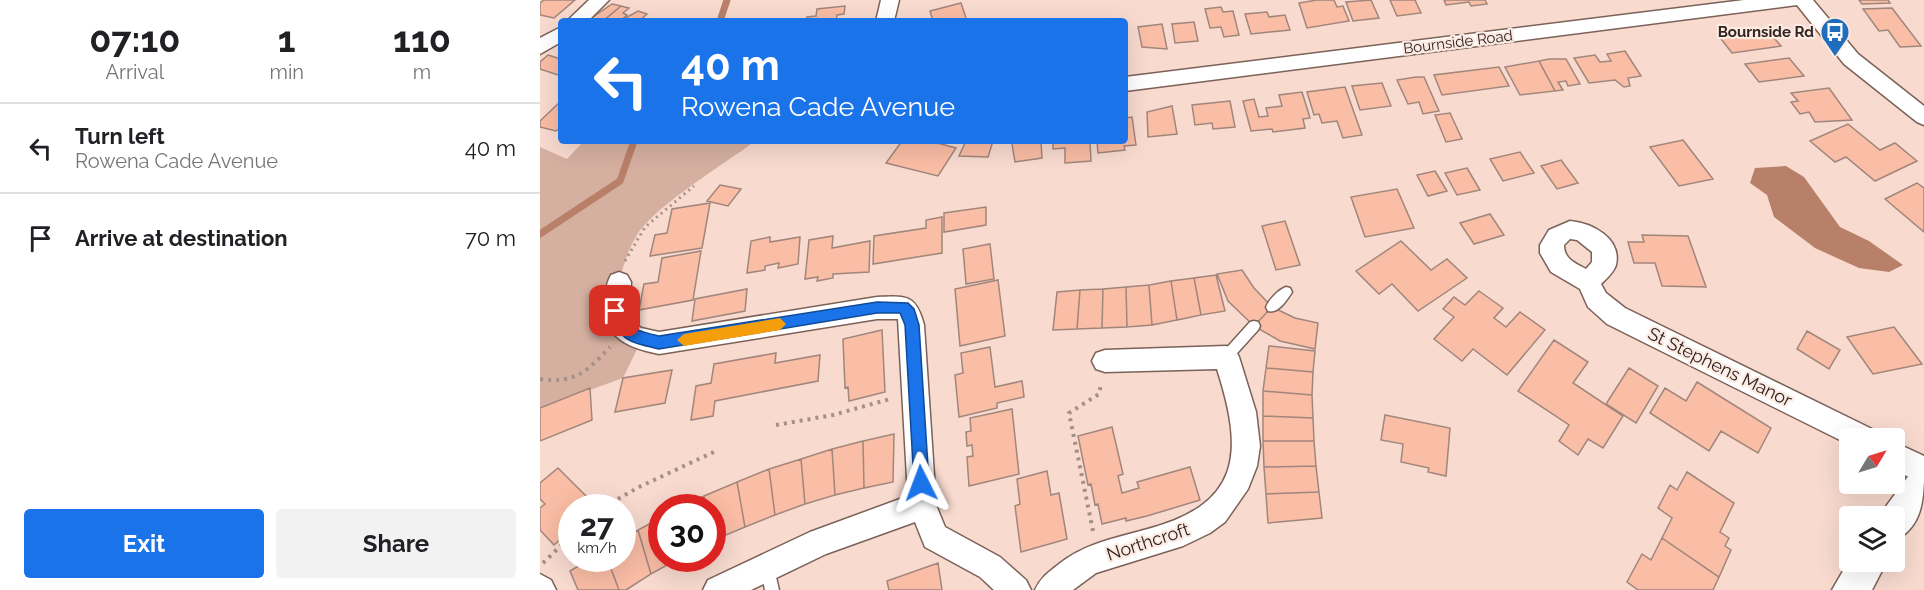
<!DOCTYPE html>
<html lang="en">
<head>
<meta charset="utf-8">
<style>
	:root { --surface:#fff; --page:#f2f2f2; --text:#202124; --muted:#757577; --line:#e0e0e0; --accent:#1a73e8 }
	body { margin:0; font-family:Raleway,sans-serif; background:var(--page); color:var(--text); height:100vh; display:flex; flex-direction:column; font-size:22px; white-space:nowrap }
	* { box-sizing:border-box; margin:0 }
	p { font-size:20px; color:var(--muted) }
	.icon { flex:none; width:33px; height:33px; fill:none; stroke:currentColor; stroke-width:2; stroke-linecap:round; stroke-linejoin:round }
	.map { position:relative; flex:1; overflow:hidden }
	.sheet { display:flex; flex-direction:column; background:var(--surface); width:540px }
	.sheet>* { flex:none }
	.hud { position:absolute; left:18px; top:18px; width:570px; height:126px; border-radius:6px; box-shadow:0 6px 24px #0002; background:#1a73e8; color:#fff; overflow:hidden }
	.needle { width:39px; rotate:52deg }
	.fabs { position:absolute; left:1299px; top:428px; display:grid; gap:12px }
	.fabs a { display:grid; place-items:center; width:66px; height:66px; border-radius:6px; background:var(--surface); box-shadow:0 6px 24px #0002; font-size:30px }
	.speed { position:absolute; left:18px; top:494px; display:flex; gap:12px; font-size:30px; font-weight:700; text-align:center }
	.speed>* { display:grid; place-content:center; width:78px; height:78px; border-radius:50%; background:var(--surface); box-shadow:0 6px 24px #0002; line-height:1 }
	.speed small { font-size:15px; font-weight:400 }
	.speed .limit { border:9px solid #d22; background:#fff; color:#111 }
	.pin { position:absolute; display:grid; place-items:center; width:51px; height:51px; color:#fff; margin:-26px; border-radius:12px; box-shadow:0 3px 9px #0006 }
	.me { position:absolute; width:66px; margin:-33px; rotate:357deg; stroke-linejoin:round; filter:drop-shadow(0 0 4px #0008) }
	.turn { display:flex; align-items:center; gap:21px; height:126px; padding:0 24px; font-size:27px }
	.turn .icon { width:78px; height:78px; stroke-width:2.5 }
	.turn b { display:block; font-size:42px; line-height:51px }
	.eta { display:flex; justify-content:space-evenly; align-items:center; height:102px; text-align:center }
	.eta b { font-size:36px; font-weight:700; line-height:42px }
	.action { display:flex; gap:12px; margin-top:auto; padding:12px 24px }
	.action a { flex:1; height:69px; border-radius:6px; background:var(--accent); color:#fff; font-size:24px; font-weight:700; line-height:69px; text-align:center }
	.action a+a { background:var(--page); color:var(--text) }
	ul { padding:0; list-style:none }
	li { display:flex; align-items:center; gap:18px; height:90px; padding:0 24px; border-top:2px solid var(--line) }
	li div { flex:1 }
	li b { display:block; font-size:22px }
	li em { font-style:normal }
	main { display:flex; flex:1; min-height:0 }
	.map>svg:first-child { display:block }
	.green { fill:#d5b0a1 }
	.water { fill:#b98069 }
	.lines { fill:none; stroke-linecap:round; stroke-linejoin:round }
	.stream { stroke:#b98069; stroke-width:7 }
	.building { fill:#fabda5; stroke:#a1867c; stroke-width:1.5 }
	.service-casing { stroke:#7b6158; stroke-width:3 }
	.minor-casing { stroke:#7b6158; stroke-width:3 }
	.tertiary-casing { stroke:#7b6158; stroke-width:3 }
	.path-far1 { stroke:#a58f87; stroke-width:3; stroke-dasharray:2 4; stroke-linecap:butt }
	.path { stroke:#a58f87; stroke-width:4; stroke-dasharray:3 5; stroke-linecap:butt }
	.service { fill:#fff; fill-rule:evenodd }
	.minor { fill:#fff; fill-rule:evenodd }
	.tertiary { fill:#fff; fill-rule:evenodd }
	.route { fill:#1a73e8; stroke:#114b97; stroke-width:1.5 }
	.slow { fill:#f59e0b }
	.labels { text-anchor:middle; stroke-width:4.5; stroke-linejoin:round; paint-order:stroke }
	.far-poi-label { font-size:15px; font-weight:bold; fill:#302521; stroke:#fceae3; text-anchor:end }
	.far-street-label { font-size:15px; fill:#302521; stroke:#fceae3 }
	.street-label { font-size:18px; fill:#302521; stroke:#fceae3 }
</style>
</head>
<body>
<main>
<section class="sheet">
<div class="eta">
<div><b>07:10</b><p>Arrival</p></div>
<div><b>1</b><p>min</p></div>
<div><b>110</b><p>m</p></div>
</div>
<ul>
<li><svg class="icon" aria-label="left" viewBox="0 0 24 24"><path d="M17 20v-9H6M10 6l-5 5 5 5"/></svg><div><b>Turn left</b><p>Rowena Cade Avenue</p></div><em>40 m</em></li>
<li><svg class="icon" aria-label="arrive" viewBox="0 0 24 24"><path d="M6 21V4h12l-3 4 3 4H6"/></svg><div><b>Arrive at destination</b></div><em>70 m</em></li>
</ul>
<div class="action"><a>Exit</a><a>Share</a></div>
</section>
<div class="map">
<svg width="1384" height="590" viewBox="0 0 1384 590">
	<rect width="100%" height="100%" fill="#f8dacf"/>
	<path class="green" d="M44 141 214 142C184 164 114 207 97 235 83 258 78 285 75 311L101 341 83 378 0 408V147L27 159Z"/>
	<path class="water" d="M1246 166 1264 177 1300 227 1329 241 1363 265 1349 272 1319 268 1275 248 1234 217 1227 195 1210 183 1215 168Z"/>
	<g class="lines">
		<path class="stream" d="M180 21 187 0
			M0 234 80 181 94 141"/>
	</g>
	<path class="building" d="M4 0H35L14 18 0 15V3Z
		M777 0H794L797 7 803 6 809 21 767 28 759 3Z
		M831 0 839 18 813 21 806 2Z
		M850 0H875L881 13 857 16Z
		M904 0H945L947 4 931 6 929 2 906 5Z
		M1319 0H1348L1350 3 1322 4Z
		M421 3 427 21H393L390 11Z
		M72 4 81 6 63 21H47Z
		M81 6 89 8 83 13 87 15 80 21H63Z
		M305 6 304 14 297 15 296 21H266L267 17 276 16 277 9Z
		M681 7 683 12 693 11 699 35 684 37 681 27 670 28 665 9Z
		M1352 8 1381 46 1360 47 1348 30 1339 31 1323 9Z
		M98 11 107 14 99 21H80Z
		M727 12 729 17 745 15 750 30 711 34 705 14Z
		M654 22 658 41 635 43 632 24Z
		M622 24 627 49 602 47 598 27Z
		M1226 29 1241 46 1192 53 1178 35Z
		M1085 51 1101 76 1088 78 1090 86 1084 87 1075 80 1049 83 1034 58 1055 55 1060 62 1071 61 1067 54Z
		M8 55 21 59V76L0 69V62Z
		M1249 58 1264 76 1219 82 1205 64Z
		M1009 59H1026L1040 84 1028 86 1026 81 1018 82 1023 90 1015 91 999 61Z
		M999 61 1015 91 980 95 965 67Z
		M959 67 969 86 902 95 894 75Z
		M876 77H884L899 111 883 114 879 102 868 104 857 80Z
		M842 83 851 106 820 110 812 86Z
		M805 87 822 135 803 138 797 121 782 123 779 114 774 115 767 92Z
		M1289 88 1312 120 1275 122 1269 112 1260 114 1251 102 1258 101 1251 93Z
		M762 92 770 118 763 119 765 128 733 132 732 129 711 131 703 101 714 99 719 117 728 116 726 108 742 106 739 95Z
		M21 101V127L16 131 0 127V121Z
		M690 101 695 127 673 129 672 123 655 125 652 105Z
		M632 106 637 134 608 137 607 112Z
		M910 113 922 139 906 142 895 115Z
		M592 117 596 145 584 146 585 150 558 153 557 141H585V118Z
		M1308 124 1340 150 1355 143 1377 161 1335 181 1306 157 1295 162 1270 141Z
		M1143 140 1173 179 1139 186 1110 147Z
		M362 141H390L416 148 398 176 346 163Z
		M426 141H453L448 157 419 156Z
		M474 141H501L502 158 475 162 472 144Z
		M513 141 550 142 551 161 525 163V148L513 149Z
		M980 152 994 173 963 181 950 159Z
		M1021 160 1038 183 1017 189 1001 166Z
		M927 168 940 190 917 195 905 173Z
		M895 171 907 191 888 196 877 175Z
		M1377 183 1384 188V232L1345 199Z
		M180 185 201 189 188 206 167 201Z
		M857 189 874 228 825 237 811 197Z
		M170 203 162 248 110 256 115 235 127 233 132 209Z
		M446 207V225L404 232V213Z
		M950 214 964 235 934 244 920 223Z
		M402 217V253L333 264 334 236 386 228V220Z
		M745 221 760 265 736 270 722 226Z
		M1102 235 1148 236 1166 287 1122 286 1115 263H1094L1088 242H1104Z
		M293 236 292 248 330 241 329 272 293 274V278L277 281 278 277 265 279 269 240Z
		M230 237V242L260 237 258 264 238 268 239 263 225 266V270L207 273 211 241Z
		M861 241 891 270 907 259 927 278 878 311 852 284 839 294 816 271Z
		M450 244 454 279 426 284 423 249Z
		M161 251 153 300 99 310 104 284 118 282 122 258Z
		M702 270 714 288 732 307 714 326 688 301 677 274Z
		M676 275 685 311 661 315 654 278Z
		M654 278 661 315 637 320 631 281Z
		M458 280 465 336 420 346 415 289Z
		M631 281 637 320 612 325 609 285Z
		M609 285 612 325 587 327 586 287Z
		M586 287 587 327 562 328 563 289Z
		M207 289 205 311 152 321 155 299Z
		M563 289 562 328 537 329 540 290Z
		M540 290 537 329 513 330 517 292Z
		M939 291 963 308 954 318 966 327 980 312 1005 330 967 375 933 349 922 361 894 339 914 317 903 309 914 297 925 305Z
		M732 307 755 318 778 323 775 349 740 341 714 326Z
		M1354 327 1382 364 1333 374 1307 337Z
		M342 330 345 392 309 401 308 387 305 388 303 339Z
		M1267 331 1300 350 1289 369 1257 349Z
		M1014 340 1048 362 1033 383 1083 416 1063 448 1048 439 1038 455 1019 441 1029 425 978 391Z
		M729 346 775 351 773 372 726 368Z
		M450 347 455 387 482 381 484 397 457 403V408L419 417 415 375 423 373 421 353Z
		M236 353 235 363 280 355 278 381 175 401 173 416 151 420 156 386 171 383 174 364Z
		M726 368 773 372 772 395 723 391Z
		M1089 368 1118 386 1096 423 1066 404Z
		M132 370 125 403 75 412 83 378Z
		M1157 382 1231 428 1218 453 1181 431 1169 451 1110 413 1125 388 1146 401Z
		M50 388 52 420 0 441V408Z
		M723 391 772 395 773 418 723 416Z
		M472 409 479 474 429 486 427 457 433 456 432 445 427 446 426 432 431 431 430 418Z
		M845 415 910 428 906 476 888 472 889 468 861 462 863 444 841 440Z
		M723 416 773 418 774 441H723Z
		M572 427 583 474 578 476 582 493 599 488 597 482 650 467 660 500 607 516 586 521V518L562 524 558 504 555 505 551 484 548 485 538 436Z
		M354 434 353 482 324 488 323 441Z
		M323 441 324 488 295 495 292 449Z
		M723 441H774L776 466 724 467Z
		M292 449 295 495 265 504 261 459Z
		M261 459 265 504 235 515 229 469Z
		M776 466 779 492 726 494 724 467Z
		M18 468 50 500 42 507H32V529L14 545 0 530V508L5 504 0 499V483Z
		M229 469 235 515 205 527 197 482Z
		M507 471 511 495 519 493 527 539 481 552 475 506 480 504 477 479Z
		M1147 472 1194 503 1180 532 1189 538 1185 546 1191 550 1179 577 1122 538 1132 518 1118 508 1130 485 1137 490Z
		M197 482 205 527 174 540 172 507H167L164 496Z
		M779 492 782 518 728 523 726 494Z
		M164 496 167 507H142Z
		M122 517V558H140L111 574 98 530Z
		M98 530 111 574 86 590H79L67 558H82V539Z
		M1122 538 1179 577 1173 590H1098L1087 582 1102 554 1111 560Z
		M51 558H67L79 590H38L30 571Z
		M398 563 402 590H349L347 581Z"/>
	<g class="lines">
		<g class="service-casing">
			<path id="service" d="M746 287 750 288 752 292C747 300 738 314 728 311L726 307C729 300 738 290 746 287Z
				M714 321 718 322 720 326 718 330 690 361 686 363 682 361 680 357 682 353 710 322Z
				M227 558 232 560 239 590H225L220 565 222 560Z"/>
		</g>
		<g class="minor-casing">
			<path id="minor" d="M49 0H69L48 21H27Z
				M341 0H359L354 21H336Z
				M1204 0H1273L1318 54 1384 106V125L1377 122 1304 64 1257 5 585 91V77Z
				M21 27V42L0 54V38Z
				M1030 221C1052 223 1082 238 1076 265 1074 272 1066 279 1061 284L1066 293 1085 308 1332 429 1336 438H1310V445L1067 324 1048 307 1040 289 1011 272 1000 253V245L1009 230ZM1030 239 1037 240 1052 252V262L1046 269C1035 263 1024 259 1024 245Z
				M79 272 87 275 91 282 90 319 101 328 119 332 337 297C366 296 376 294 384 325L396 505 405 527 460 557 486 580 491 590H454L440 577 385 547 375 522 286 554 211 590H163L168 580 270 532 368 496 358 319H337L119 354C89 348 62 338 65 302 65 293 66 284 71 275Z
				M686 346 695 349 699 357 716 412 720 446 717 466 708 489 685 522 670 533 643 546 556 573 533 590H495C500 578 509 572 519 564 544 544 575 538 604 530 702 505 704 453 677 369L565 372 556 369 552 361 556 353 565 350Z
				M1354 442 1384 456V484L1354 470Z
				M0 574 11 580 16 590H0Z"/>
		</g>
		<g class="tertiary-casing">
			<path id="tertiary" d="M1384 466C1384 497 1384 526 1354 541V516H1339L1372 471Z
				M1310 559V561H1347L1332 590H1292Z"/>
		</g>
		<path class="path-far1" d="M85 261 105 227 154 186"/>
		<path class="path" d="M0 379C36 384 47 371 70 347
			M236 425 293 415 350 399
			M64 507 99 487 176 451
			M553 531 529 413 559 394 561 384
			M3 563 32 535"/>
		<use href="#service" class="service"/>
		<use href="#minor" class="minor"/>
		<use href="#tertiary" class="tertiary"/>
	</g>
	<path class="route" d="M337 302 368 303 374 309 379 325 389 483 387 488 381 490 376 488 374 483 365 325 360 313H337L119 349C89 342 80 341 68 311L75 305 80 307C90 330 95 331 119 336Z"/>
	<path class="slow" d="M240 318 246 324 240 330 144 346 137 340 144 334Z"/>
	<defs>
		<g id="bus-pin" transform="scale(1.5)"><path d="M0 17L-7.5 6A9.5 9.5 0 1 1 7.5 6Z" fill="#1e6ebd" stroke="#fceae3"/><path d="M-5-6H5V4H4V6H2V4H-2V6H-4V4H-5ZM-3.5-4V0h7V-4ZM-3.5 1.2v1.5H-2V1.2ZM2 1.2v1.5H3.5V1.2Z" fill="#fff"/></g>
	</defs>
	<g fill-rule="evenodd">
		<use href="#bus-pin" x="1295" y="32"/>
	</g>
	<g class="labels">
		<g class="far-poi-label">
			<text x="1274" y="37">Bournside Rd</text>
		</g>
		<g class="far-street-label">
			<text transform="translate(918 42) rotate(-7)" y="5">Bournside Road</text>
		</g>
		<g class="street-label">
			<text transform="translate(1180 367) rotate(26)" y="6">St Stephens Manor</text>
			<text transform="translate(608 542) rotate(-18)" y="6">Northcroft</text>
		</g>
	</g>
</svg>
<div class="fabs">
<a><svg class="needle" viewBox="-14 -14 28 28"><path d="M0-13l5 13h-10z" fill="#e53935"/><path d="M0 13l5-13h-10z" fill="#757577"/></svg></a>
<a><svg class="icon" aria-label="layers" viewBox="0 0 24 24"><path d="M12 4l9 5-9 5-9-5zM3 14l9 5 9-5"/></svg></a>
</div>
<div class="speed"><div>27<small>km/h</small></div><div class="limit">30</div></div>
<div class="pin" style="left:75px;top:311px;background:#d93025"><svg class="icon" aria-label="arrive" viewBox="0 0 24 24"><path d="M6 21V4h12l-3 4 3 4H6"/></svg></div>
<svg class="me" style="left:381px;top:483px" viewBox="-20 -20 40 40"><path d="M0-17L14 15 0 8-14 15z" fill="#1a73e8" stroke="#fff" stroke-width="4"/></svg>
<div class="hud">
<div class="turn"><svg class="icon" aria-label="left" viewBox="0 0 24 24"><path d="M17 20v-9H6M10 6l-5 5 5 5"/></svg><div><b>40 m</b>Rowena Cade Avenue</div></div>
</div>
</div>
</main>
</body>
</html>
